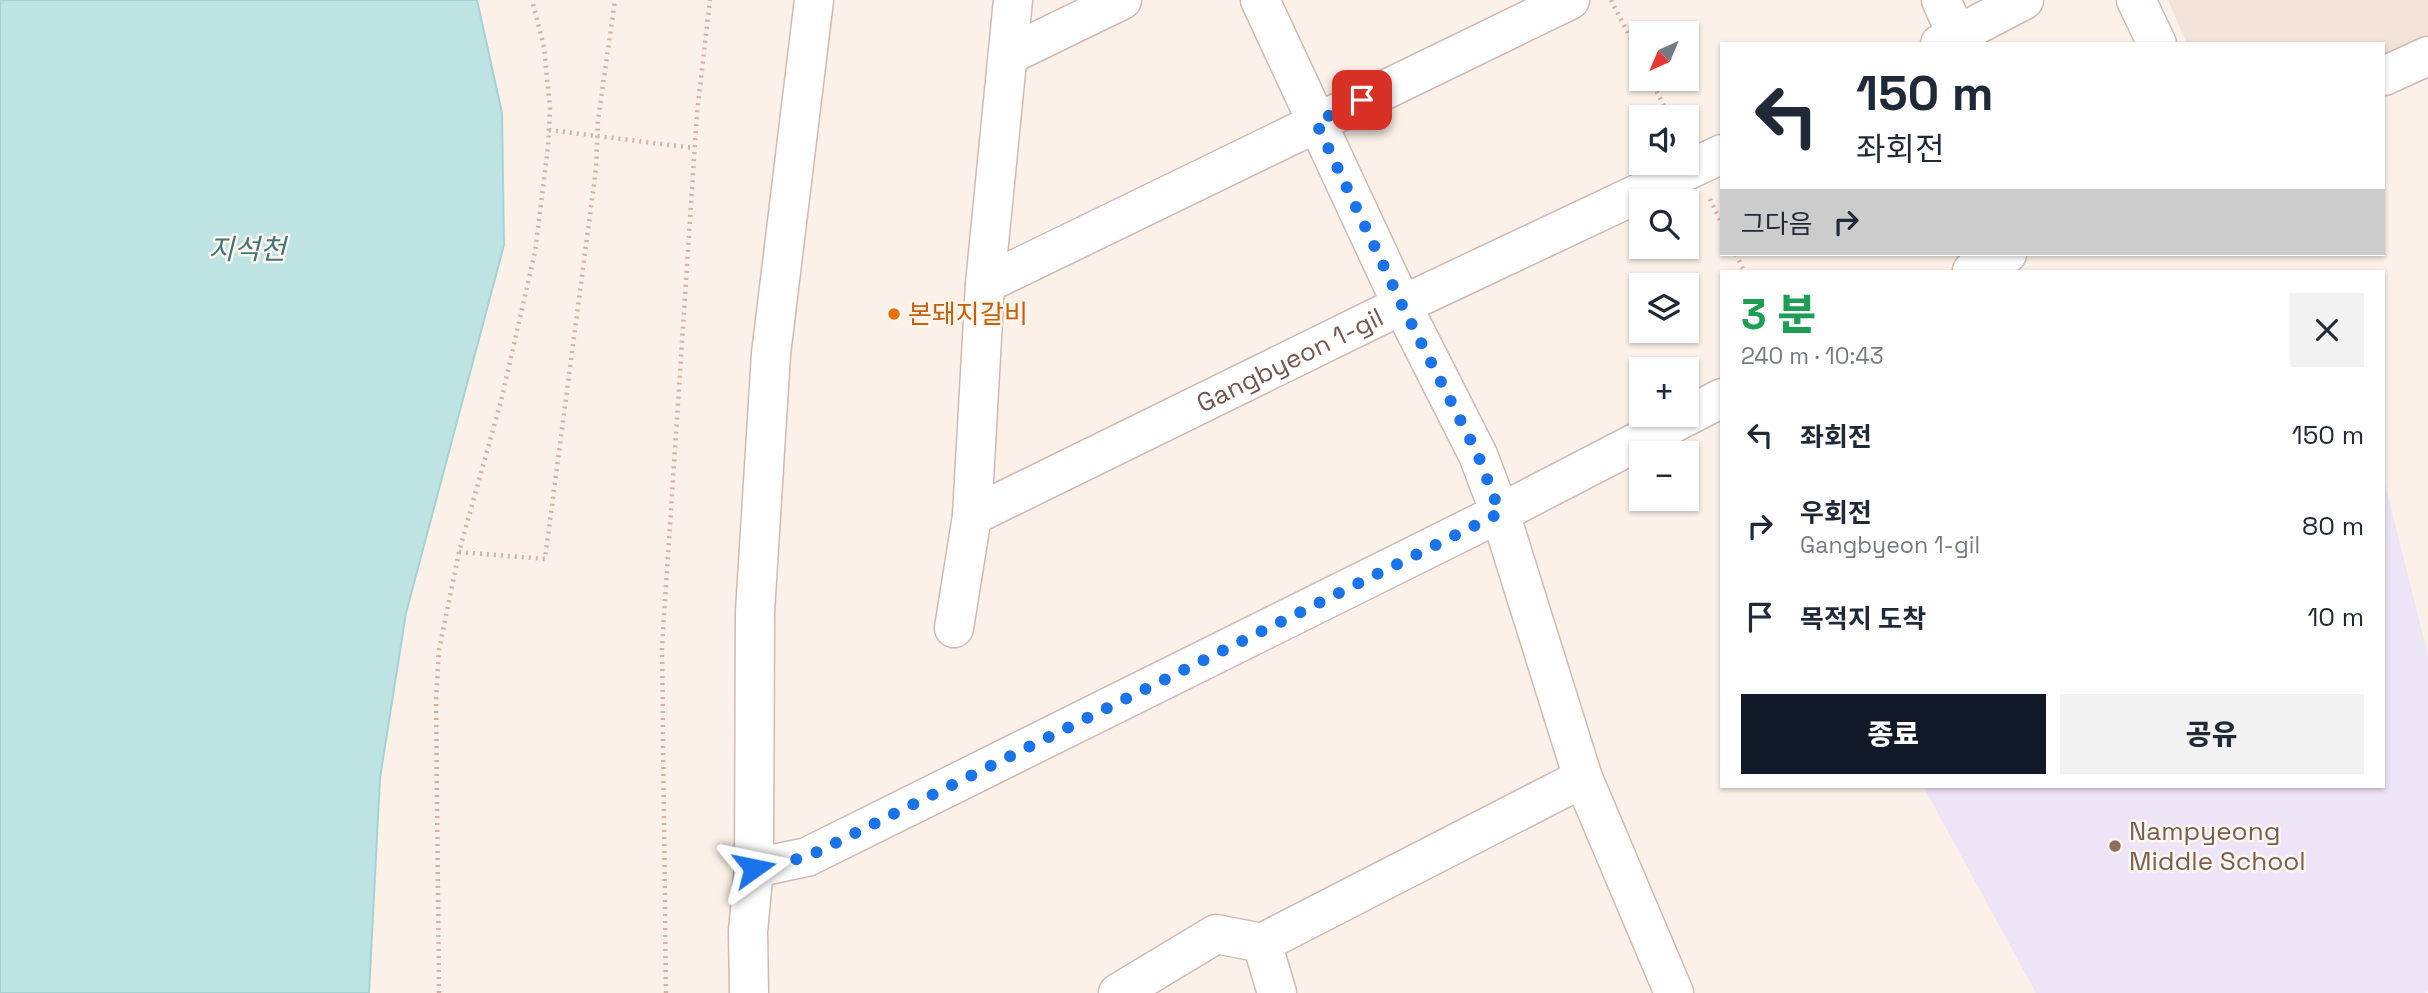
<!DOCTYPE html>
<html lang="ko">
<head>
<meta charset="utf-8">
<style>
	:root { --surface:#fff; --page:#f2f2f3; --text:#1f2937; --muted:#747a83; --accent:#111827 }
	body { margin:0; font-family:"Space Grotesk","Noto Sans KR",sans-serif; background:var(--page); color:var(--text); height:100vh; display:flex; flex-direction:column; font-size:26px; white-space:nowrap }
	* { box-sizing:border-box; margin:0 }
	p { font-size:23px; color:var(--muted) }
	.icon { flex:none; width:38px; height:38px; fill:none; stroke:currentColor; stroke-width:2; stroke-linecap:round; stroke-linejoin:round }
	.map { position:relative; flex:1; overflow:hidden }
	.panel { position:absolute; left:1720px; top:270px; width:665px; height:518px; display:flex; flex-direction:column; background:var(--surface); border-radius:0px; box-shadow:0 2px 5px #0004 }
	.panel>* { flex:none }
	.banner { position:absolute; left:1720px; top:42px; width:665px; height:214px; border-radius:0px; box-shadow:0 2px 5px #0004; background:#fff; color:var(--text); overflow:hidden }
	.needle { width:46px; rotate:224deg }
	.controls { position:absolute; left:1629px; top:21px; display:grid; gap:14px }
	.controls a { display:grid; place-items:center; width:70px; height:70px; border-radius:0px; background:var(--surface); box-shadow:0 2px 5px #0004; font-size:35px }
	.pin { position:absolute; display:grid; place-items:center; width:60px; height:60px; color:#fff; margin:-30px; border-radius:14px; box-shadow:0 4px 10px #0006 }
	.me { position:absolute; width:77px; margin:-38px; rotate:78deg; stroke-linejoin:round; filter:drop-shadow(0 0 5px #0008) }
	.turn { display:flex; align-items:center; gap:24px; height:147px; padding:0 21px; font-size:32px }
	.turn .icon { width:91px; height:91px; stroke-width:2.5 }
	.turn b { display:block; font-size:49px; line-height:60px }
	.then { display:flex; align-items:center; height:66px; padding:0 21px; background:#0003; gap:14px; font-size:26px }
	.round { display:grid; place-items:center; flex:none; width:74px; height:74px; border-radius:0px; background:var(--page) }
	.headline { display:flex; align-items:center; justify-content:space-between; height:119px; padding:0 21px }
	h1 { font-size:42px; font-weight:800; line-height:52px; color:#1e9e55 }
	.primary-button { display:flex; gap:14px; margin-top:auto; padding:14px 21px }
	.primary-button a { flex:1; height:80px; border-radius:0px; background:var(--accent); color:#fff; font-size:28px; font-weight:800; line-height:80px; text-align:center }
	.primary-button a+a { background:var(--page); color:var(--text) }
	ul { padding:0; list-style:none }
	li { display:flex; align-items:center; gap:21px; height:91px; padding:0 21px }
	li div { flex:1 }
	li b { display:block; font-size:26px }
	li em { font-style:normal }
	.map>svg:first-child { display:block }
	.residential { fill:#f2e2d7 }
	.education { fill:#eee4f7 }
	.water { fill:#bee3e3; stroke:#a4d3d4; stroke-width:2 }
	.lines { fill:none; stroke-linecap:round; stroke-linejoin:round }
	.minor-casing { stroke:#cebab2; stroke-width:41 }
	.path { stroke:#d3b1a4; stroke-width:4.5; stroke-dasharray:2 5; stroke-linecap:butt }
	.minor { stroke:#fff; stroke-width:38 }
	.route { stroke:#1a73e8; stroke-width:12; stroke-dasharray:0 21.6 }
	.food-dot { fill:#e8710a; stroke:#fef6ee; stroke-width:2.5 }
	.education-dot { fill:#8d6e63; stroke:#fef6ee; stroke-width:2.5 }
	.labels { text-anchor:middle; stroke-width:5; stroke-linejoin:round; paint-order:stroke }
	.food-label { font-size:26px; fill:#c56008; stroke:#fef6ee; text-anchor:start }
	.street-label { font-size:26px; fill:#73564e; stroke:#fef6ee }
	.education-label { font-size:26px; fill:#785e54; stroke:#fef6ee; text-anchor:start }
	.water-label { font-size:28px; font-style:italic; fill:#427677; stroke:#fef6ee }
</style>
</head>
<body>
<div class="map">
<svg width="2428" height="993" viewBox="0 0 2428 993">
	<rect width="100%" height="100%" fill="#fbf1e8"/>
	<path class="residential" d="M2168 0H2428V35L2384 55V44H2187Z"/>
	<path class="education" d="M2384 480 2428 655V989L2425 993H2036L1923 786H2384Z"/>
	<path class="water" d="M0 0H477L502 113 504 245 406 613 380 778 369 993H0Z"/>
	<g class="lines">
		<g class="minor-casing">
			<g id="minor">
				<path d="M1260 0 1402 305 1478 455 1500 513 1583 778 1674 993"/>
				<path d="M1941 0 1957 35"/>
				<path d="M2136 0 2157 44"/>
				<path d="M1940 44 2024 0"/>
				<path d="M1009 55 1122 0"/>
				<path d="M2384 76 2428 56"/>
				<path d="M1972 271 2007 254"/>
				<path d="M985 284 1570 0"/>
				<path id="s1" d="M972 516 1402 305 1722 154"/>
				<path d="M954 628 972 516 985 284 1013 0"/>
				<path d="M754 868 807 857 1500 513 1722 398"/>
				<path d="M1262 943 1583 778"/>
				<path d="M749 993 748 931 754 868 755 612 771 354 814 0"/>
				<path d="M1118 993 1216 934 1262 943 1277 993"/>
			</g>
		</g>
		<path class="path" d="M1611 0 1642 61
			M1650 79 1670 117
			M549 130 694 148
			M1710 199 1722 224
			M1736 254 1744 271
			M459 552 545 559 596 169 598 120 615 0
			M439 993 436 700 439 650 459 552 501 401 535 252 548 147 550 108 544 47 532 0
			M666 993 662 647 697 113 710 0"/>
		<use href="#minor" class="minor"/>
	</g>
	<g class="lines">
		<path class="route" d="M754 868 807 857 1500 513 1478 455 1402 305 1316 122 1362 100"/>
	</g>
	<circle class="food-dot" cx="894" cy="314" r="7"/>
	<circle class="education-dot" cx="2115" cy="846" r="7"/>
	<g class="labels">
		<g class="food-label">
			<text x="908" y="323">본돼지갈비</text>
		</g>
		<g class="street-label">
			<text dy="9" stroke="none"><textPath href="#s1" startOffset="354">Gangbyeon 1-gil</textPath></text>
		</g>
		<g class="education-label">
			<text x="2129" y="840">Nampyeong<tspan x="2129" dy="30">Middle School</tspan></text>
		</g>
		<g class="water-label">
			<text x="247" y="259">지석천</text>
		</g>
	</g>
</svg>
<div class="controls">
<a><svg class="needle" viewBox="-14 -14 28 28"><path d="M0-13l5 13h-10z" fill="#e53935"/><path d="M0 13l5-13h-10z" fill="#747a83"/></svg></a>
<a><svg class="icon" aria-label="sound" viewBox="0 0 24 24"><path d="M4 9h4l5-4v14l-5-4H4zM17 9q2 3 0 6"/></svg></a>
<a><svg class="icon" aria-label="search" viewBox="0 0 24 24"><circle cx="10" cy="10" r="6"/><path d="M15 15l6 6"/></svg></a>
<a><svg class="icon" aria-label="layers" viewBox="0 0 24 24"><path d="M12 4l9 5-9 5-9-5zM3 14l9 5 9-5"/></svg></a>
<a>+</a>
<a>−</a>
</div>
<div class="pin" style="left:1362px;top:100px;background:#d93025"><svg class="icon" aria-label="arrive" viewBox="0 0 24 24"><path d="M6 21V4h12l-3 4 3 4H6"/></svg></div>
<svg class="me" style="left:754px;top:868px" viewBox="-20 -20 40 40"><path d="M0-17L14 15 0 8-14 15z" fill="#1a73e8" stroke="#fff" stroke-width="4"/></svg>
<div class="banner">
<div class="turn"><svg class="icon" aria-label="left" viewBox="0 0 24 24"><path d="M17 20v-9H6M10 6l-5 5 5 5"/></svg><div><b>150 m</b>좌회전</div></div>
<div class="then">그다음<svg class="icon" aria-label="right" viewBox="0 0 24 24"><path d="M7 20v-9h11M14 6l5 5-5 5"/></svg></div>
</div>
<section class="panel">
<div class="headline"><div><h1>3 분</h1><p>240 m · 10:43</p></div><a class="round"><svg class="icon" aria-label="close" viewBox="0 0 24 24"><path d="M6 6l12 12M18 6L6 18"/></svg></a></div>
<ul>
<li><svg class="icon" aria-label="left" viewBox="0 0 24 24"><path d="M17 20v-9H6M10 6l-5 5 5 5"/></svg><div><b>좌회전</b></div><em>150 m</em></li>
<li><svg class="icon" aria-label="right" viewBox="0 0 24 24"><path d="M7 20v-9h11M14 6l5 5-5 5"/></svg><div><b>우회전</b><p>Gangbyeon 1-gil</p></div><em>80 m</em></li>
<li><svg class="icon" aria-label="arrive" viewBox="0 0 24 24"><path d="M6 21V4h12l-3 4 3 4H6"/></svg><div><b>목적지 도착</b></div><em>10 m</em></li>
</ul>
<div class="primary-button"><a>종료</a><a>공유</a></div>
</section>
</div>
</body>
</html>
